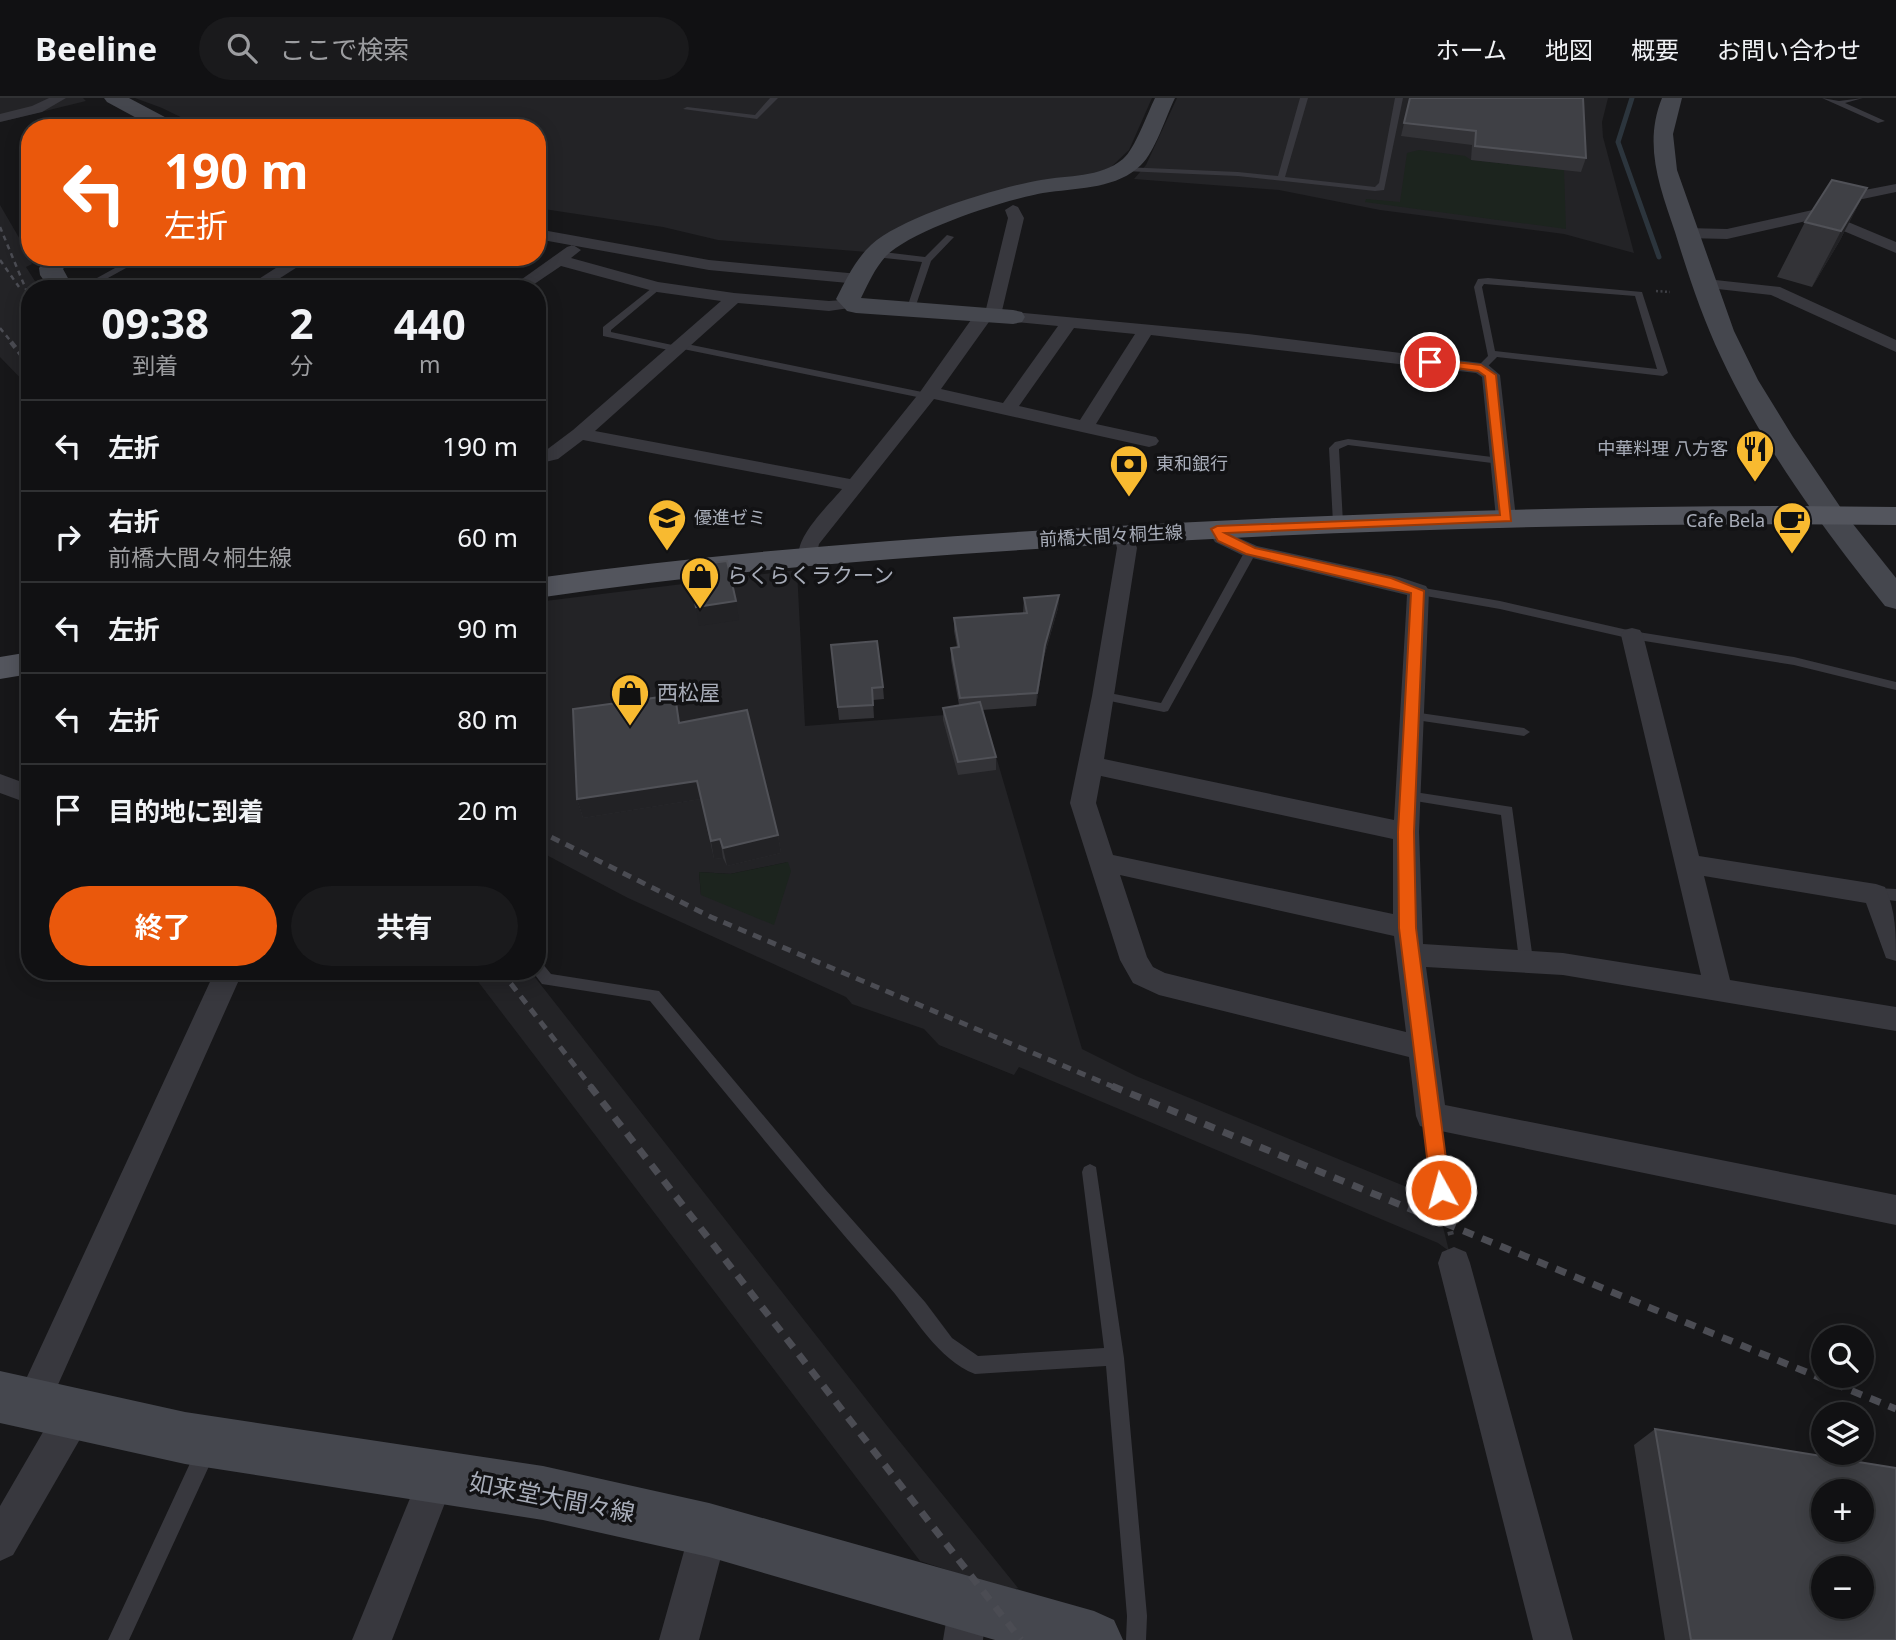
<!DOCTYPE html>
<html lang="ja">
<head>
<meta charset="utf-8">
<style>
	:root { --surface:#111113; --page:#1a1a1c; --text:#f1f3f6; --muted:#9c9da0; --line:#303133; --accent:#ea580c }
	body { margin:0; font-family:"Noto Sans","Noto Sans JP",sans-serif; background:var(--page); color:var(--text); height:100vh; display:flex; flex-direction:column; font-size:26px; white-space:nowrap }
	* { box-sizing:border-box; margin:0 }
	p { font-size:23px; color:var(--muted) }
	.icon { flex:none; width:38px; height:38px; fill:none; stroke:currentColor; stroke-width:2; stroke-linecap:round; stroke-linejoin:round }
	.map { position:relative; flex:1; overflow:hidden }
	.drawer { position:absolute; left:21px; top:182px; width:525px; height:700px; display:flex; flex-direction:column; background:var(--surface); border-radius:28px; box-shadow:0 4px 18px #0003,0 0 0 2px var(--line) }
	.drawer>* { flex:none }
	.banner { position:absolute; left:21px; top:21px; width:525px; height:147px; border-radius:28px; box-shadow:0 4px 18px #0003,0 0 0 2px var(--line); background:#ea580c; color:#fff; overflow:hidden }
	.tools { position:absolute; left:1811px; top:1227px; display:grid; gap:14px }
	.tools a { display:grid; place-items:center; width:63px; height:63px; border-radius:50%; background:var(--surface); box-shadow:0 4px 18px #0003,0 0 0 2px var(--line); font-size:35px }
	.pin { position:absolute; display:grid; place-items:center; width:60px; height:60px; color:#fff; margin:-30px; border:4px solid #fff; border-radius:50%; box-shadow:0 2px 7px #0007 }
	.me { position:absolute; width:77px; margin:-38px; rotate:353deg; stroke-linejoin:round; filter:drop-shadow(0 0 5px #0008) }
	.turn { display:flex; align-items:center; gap:24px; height:147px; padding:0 28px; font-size:32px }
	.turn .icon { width:91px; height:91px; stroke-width:2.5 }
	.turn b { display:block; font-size:49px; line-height:60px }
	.eta { display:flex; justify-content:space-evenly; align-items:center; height:119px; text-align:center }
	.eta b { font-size:42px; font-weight:700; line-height:49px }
	.primary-button { display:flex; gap:14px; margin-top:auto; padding:14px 28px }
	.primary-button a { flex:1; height:80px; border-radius:42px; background:var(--accent); color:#fff; font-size:28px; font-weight:700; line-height:80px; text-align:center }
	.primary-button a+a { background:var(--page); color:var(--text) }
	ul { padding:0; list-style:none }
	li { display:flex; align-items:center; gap:21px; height:91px; padding:0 28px; border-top:2px solid var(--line) }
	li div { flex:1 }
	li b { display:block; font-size:26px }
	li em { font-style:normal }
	header { display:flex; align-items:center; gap:42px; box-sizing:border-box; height:98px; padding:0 35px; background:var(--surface); border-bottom:2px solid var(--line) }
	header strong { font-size:33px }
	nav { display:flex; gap:38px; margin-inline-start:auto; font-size:24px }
	.search { width:490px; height:63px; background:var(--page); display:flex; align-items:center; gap:18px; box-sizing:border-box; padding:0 24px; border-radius:38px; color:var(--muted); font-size:26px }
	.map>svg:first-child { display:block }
	.built { fill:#232326; fill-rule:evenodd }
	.green { fill:#1c241e }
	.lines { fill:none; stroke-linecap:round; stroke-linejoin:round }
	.stream { stroke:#2c353d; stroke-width:5 }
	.path-far1 { stroke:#3e3f45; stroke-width:2.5; stroke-dasharray:2 2.5; stroke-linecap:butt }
	.path { stroke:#3e3f45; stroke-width:6; stroke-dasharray:4.5 7; stroke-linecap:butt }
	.lane { fill:#38383e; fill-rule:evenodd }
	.street { fill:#38383e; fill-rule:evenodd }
	.secondary { fill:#45474e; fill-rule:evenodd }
	.primary { fill:#53555d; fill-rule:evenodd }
	.rail-far3 { stroke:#4b4c53; stroke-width:2.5; stroke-dasharray:5 4.5; stroke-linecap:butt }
	.rail-far2 { stroke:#4b4c53; stroke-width:4.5; stroke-dasharray:7 5; stroke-linecap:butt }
	.rail-far1 { stroke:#4b4c53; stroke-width:5; stroke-dasharray:9 7; stroke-linecap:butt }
	.rail { stroke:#4b4c53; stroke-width:7; stroke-dasharray:11 9; stroke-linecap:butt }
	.wall { fill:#333337 }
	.shaded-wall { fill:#222225 }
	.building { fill:#3f4045; stroke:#505157; stroke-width:2; fill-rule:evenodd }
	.route { fill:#ea580c; stroke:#983908; stroke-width:2 }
	.labels { text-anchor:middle; stroke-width:7; stroke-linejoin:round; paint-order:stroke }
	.far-poi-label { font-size:18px; fill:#a8adb9; stroke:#121214; text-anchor:end }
	.far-street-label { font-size:18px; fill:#a8adb9; stroke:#121214 }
	.poi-label { font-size:21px; fill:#a8adb9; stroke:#121214; text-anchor:start }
	.near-street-label { font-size:24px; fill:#a8adb9; stroke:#121214 }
</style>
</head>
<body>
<header>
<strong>Beeline</strong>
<div class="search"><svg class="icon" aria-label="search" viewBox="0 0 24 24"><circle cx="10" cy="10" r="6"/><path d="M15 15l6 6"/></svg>ここで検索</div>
<nav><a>ホーム</a><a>地図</a><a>概要</a><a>お問い合わせ</a></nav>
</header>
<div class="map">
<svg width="1896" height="1542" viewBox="0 0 1896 1542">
	<rect width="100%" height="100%" fill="#171719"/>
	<path class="built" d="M0 0H83L86 3 0 24Z
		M135 0H1152L1129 52 1111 69 1092 77 1029 86 867 154 718 142 663 129 537 110V30H203L162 10Z
		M1177 0H1608L1602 24 1603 39 1634 155 1564 136 1380 112 1279 92 1134 81 1146 67Z
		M0 107 21 143 32 166 26 169 40 191H30V290L0 259Z
		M797 472 805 628 983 614 1082 951 1136 978 1436 1101 1449 1153 1438 1145 1019 969 1014 977 939 947 924 931 852 906 846 899 628 800 537 752V504ZM788 764 701 797 699 774 730 776Z
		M470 873H530L888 1329 1018 1490 1011 1493 920 1463Z"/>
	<path class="green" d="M1419 52 1465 58 1471 62 1564 72 1566 131 1365 104 1366 101 1400 104 1407 55Z
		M788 764 791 773 774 827 701 797 699 774 730 776Z"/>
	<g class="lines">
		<path class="stream" d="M1632 0 1618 44 1659 159"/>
		<path class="path-far1" d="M1656 193 1670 194"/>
		<path class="path" d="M1445 1111 1451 1137"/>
		<path class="lane" d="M770 0H778L757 21 683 11 687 9 755 17Z
			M1300 0H1308L1285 79 1375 89 1379 85 1395 0H1403L1384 92 1375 93 1238 78 1124 73 1120 71 1124 69 1238 74 1278 78Z
			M1822 0 1839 3 1863 0 1845 5 1885 23 1878 25Z
			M947 137 954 139 931 163 915 210 908 212 907 210 922 164 875 159 871 156 875 153 925 159Z
			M135 159H146L88 191H77Z
			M1488 180 1642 194 1668 275 1663 278 1497 259 1484 272H1478V268L1488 258 1474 189 1478 181ZM1484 186 1635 198 1657 271 1495 253 1482 189Z
			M657 186 661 189 660 191 611 232V234L677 248 682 245 927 295 932 298 927 301 683 251 678 254 603 238V229Z
			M1348 341 1500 360 1505 363 1500 366 1348 347 1339 351 1343 425 1338 428 1333 425 1329 350 1335 344Z
			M1251 450 1257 453 1168 613 1164 614 1100 601 1098 598 1100 595 1104 594 1161 605 1245 453Z
			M1418 489 1500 503 1632 533 1794 559 1896 584V592L1794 567 1632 541 1500 511 1414 496V490Z
			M1413 614 1524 630 1530 634 1524 638 1409 621 1407 618Z
			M1408 693 1512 709 1533 862 1531 866 1526 868 1521 866 1519 862 1501 717 1403 701 1401 698 1403 695Z
			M1876 790 1896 791V803L1871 800 1869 796 1871 792Z
			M537 863 542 865 551 876 659 893 825 1091 925 1204 952 1240 978 1258 1104 1250 1082 1074 1084 1069 1090 1066 1096 1069 1124 1260 1147 1518 1146 1542H1126L1127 1518 1106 1268 975 1276C937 1261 915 1219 890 1190 807 1096 729 999 650 903L542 886 532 873H537Z
			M1431 1011 1437 1013 1439 1018 1449 1092 1447 1098 1441 1100 1435 1098 1433 1092 1423 1018 1425 1013Z
			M206 1343 213 1346 216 1353 129 1542H108L199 1346Z"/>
		<path class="street" d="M49 0H66L42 14 0 24V16L32 8Z
			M1896 86V94L1853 103 1830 114 1822 109 1844 96Z
			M1013 107 1018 109 1024 120 1001 217 999 221H991L941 291 1003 305 1058 228 1007 223 1005 219 1007 215 1013 214 1248 236 1481 265 1487 266 1500 277 1516 420 1513 424H1499L1496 420 1482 279 1476 275 1151 237 1096 326 1156 339 1159 343 1156 347 1149 349 934 301 819 446 815 463H801C789 444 830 406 842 391L583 342 558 361 537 366V354L545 353 573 332 721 203 657 194 561 168 527 191H508L567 149 573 147 581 152 571 160 658 184 734 195 829 203 856 201 858 205 856 209 829 213 738 205 595 333 850 381 920 294 978 212 986 211 1008 120 1005 112ZM1074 230 1135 236 1080 322 1019 308Z
			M1817 111 1896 144V155L1815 121 1727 141 1686 140 1678 135 1686 130 1727 131Z
			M537 131 709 162 859 176 867 181 859 186 709 172 537 141Z
			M293 159H313L263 191H243Z
			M1706 181 1780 189 1896 242V254L1771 197 1700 189 1698 186Z
			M1217 425 1224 427 1230 436 1257 448 1399 479 1426 488 1429 493 1419 734 1423 846 1563 855 1701 877 1621 537 1624 532 1632 530 1640 532 1643 537 1699 758 1876 786 1885 789C1896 813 1896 836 1896 863L1886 860 1866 805 1704 778 1730 882 1896 909V933L1563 877 1426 869 1445 1007 1896 1097V1127L1431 1031 1420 1028 1416 1018 1409 959 1159 897 1133 885 1120 862 1070 705 1092 598 1117 450 1114 437 1117 433H1131L1137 450 1104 661 1394 722 1407 497 1244 458 1215 444 1207 431 1210 427ZM1101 678 1393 741V816L1113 757 1096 705ZM1120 777 1394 838 1406 934 1165 875 1153 869 1147 859Z
			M0 676 30 687V706L0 695Z
			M215 873H243L44 1318 32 1324 20 1318 14 1306 20 1294Z
			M1454 1149 1466 1154 1470 1165 1573 1542H1533L1438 1165 1442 1154Z
			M74 1298 87 1303 92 1316 87 1329 13 1457 0 1463V1408L61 1303Z
			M437 1361 450 1366 455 1379 392 1542H352L424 1366Z
			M709 1413 722 1419 728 1432 699 1542H659L690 1432 696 1419Z
			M968 1487 982 1492 987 1506 983 1542H943L949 1506 954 1492Z"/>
		<path class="secondary" d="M104 0H129L178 26 181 30H155L107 4Z
			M1155 0H1175C1166 18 1155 54 1141 67 1118 90 1080 90 1050 94 1011 99 913 131 886 158 875 170 868 186 861 200L1013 212 1022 214 1025 219 1022 224 1013 226 856 215 847 213 836 201C846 182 855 162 871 147 901 119 999 89 1041 82 1068 77 1100 80 1123 61 1135 51 1147 16 1155 0Z
			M1662 0H1682L1673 36 1677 72 1734 233 1758 282 1793 339 1845 416 1896 480V511L1885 508C1823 431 1763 349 1721 259 1702 219 1688 176 1675 134 1660 89 1643 47 1662 0Z
			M48 159H74L63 171 74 191H50L40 177 39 170Z
			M0 1273 185 1314 543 1368 709 1405 1094 1513 1114 1522 1123 1542H995L709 1459 543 1422 185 1366 0 1325Z"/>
		<path class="primary" d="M1794 408 1896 409V427C1631 424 1367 431 1103 447 913 458 725 472 537 500V480C723 454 910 440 1098 429 1330 416 1562 408 1794 408Z
			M30 554V576L0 581V559Z"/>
		<path class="rail-far3" d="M0 129 30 201
			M0 162 19 189
			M0 230 13 246"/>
		<path class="rail-far2" d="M11 244 30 268"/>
		<path class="rail-far1" d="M537 732 711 819 1116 990
			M501 873 592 990"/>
		<path class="rail" d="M590 988 1021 1542
			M1112 988 1896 1311"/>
	</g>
	<path class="wall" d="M1410 0 1586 60 1581 74 1471 62 1472 47 1401 38Z
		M1867 90 1839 144 1812 189 1777 179 1805 124Z
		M1059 497 1058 510 1044 559 1036 608 982 612 996 659V672L958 677 943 622V610L959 607 951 562V550L957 549 954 533V520L1023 515 1024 500Z
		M831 547 883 589 884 601 873 602 874 620 839 622Z
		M679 615 680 625 778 737 781 755 727 768 723 760 714 761 701 701 583 720 577 701Z
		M1655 1331 1896 1542H1665L1634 1347Z"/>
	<path class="shaded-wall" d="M1867 90 1839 144 1812 189 1841 133Z
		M1059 497 1058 510 1044 559 1036 608 1037 595 1045 547Z
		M537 501 539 505 540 541 537 542Z
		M736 503 739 522 699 528 696 509Z
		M675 597 679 615 683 644 679 625Z
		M697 683 701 701 583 720 577 701Z
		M778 737 781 755 727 768 723 750Z
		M720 741 723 760 714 761 711 743Z"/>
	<path class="building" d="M1410 0H1583L1586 60 1475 48 1476 33 1404 25Z
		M1832 82 1867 90 1841 133 1805 124Z
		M727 463 736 503 696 509 688 468Z
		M1059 497 1045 547 1037 595 960 600 951 550 959 549 954 520 1027 515 1024 500Z
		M877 543 883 589 872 590 873 607 838 609 831 547Z
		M675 597 679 625 747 612 778 737 723 750 720 741 711 743 697 683 577 701 573 611Z
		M980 604 996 659 958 664 943 610Z
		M1655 1331 1896 1370V1542H1691ZM1824 1393H1862V1432H1824ZM1824 1470H1862V1508H1824Z"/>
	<path class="route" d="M1430 261 1481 267 1496 277 1511 423 1225 435 1255 450 1391 480 1424 493 1414 734 1416 830 1450 1092 1448 1098 1441 1101 1434 1098 1431 1092 1399 830 1398 734 1411 495 1246 456 1218 443 1211 431 1217 428 1500 417 1485 278 1478 273 1426 266 1424 264Z"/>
	<defs>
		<g id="restaurant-pin" transform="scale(2.0125)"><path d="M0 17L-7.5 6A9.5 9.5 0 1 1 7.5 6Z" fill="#f8ba30" stroke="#121214"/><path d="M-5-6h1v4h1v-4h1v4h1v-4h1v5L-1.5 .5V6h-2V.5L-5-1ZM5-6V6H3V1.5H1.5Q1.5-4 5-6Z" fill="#111"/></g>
		<g id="bank-pin" transform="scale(2.0125)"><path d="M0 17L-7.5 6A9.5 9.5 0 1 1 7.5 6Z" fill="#f8ba30" stroke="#121214"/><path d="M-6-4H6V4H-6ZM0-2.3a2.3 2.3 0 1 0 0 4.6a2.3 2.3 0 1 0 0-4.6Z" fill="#111"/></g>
		<g id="school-pin" transform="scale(2.0125)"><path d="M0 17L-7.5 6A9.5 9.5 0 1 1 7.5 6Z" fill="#f8ba30" stroke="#121214"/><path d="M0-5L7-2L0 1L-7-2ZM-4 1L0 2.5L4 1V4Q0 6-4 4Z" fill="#111"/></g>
		<g id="cafe-pin" transform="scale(2.0125)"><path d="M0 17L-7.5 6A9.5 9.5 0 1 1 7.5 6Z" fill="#f8ba30" stroke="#121214"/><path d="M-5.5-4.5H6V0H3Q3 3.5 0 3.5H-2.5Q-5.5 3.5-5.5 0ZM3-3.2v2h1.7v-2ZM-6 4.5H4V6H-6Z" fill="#111"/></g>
		<g id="shop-pin" transform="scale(2.0125)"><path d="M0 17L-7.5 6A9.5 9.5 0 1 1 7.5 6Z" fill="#f8ba30" stroke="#121214"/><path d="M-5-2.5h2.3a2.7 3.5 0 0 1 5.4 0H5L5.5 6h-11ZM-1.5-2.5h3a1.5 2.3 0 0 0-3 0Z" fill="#111"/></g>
	</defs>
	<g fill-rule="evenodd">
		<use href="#restaurant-pin" x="1755" y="351"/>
		<use href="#bank-pin" x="1129" y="366"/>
		<use href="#school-pin" x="667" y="420"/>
		<use href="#cafe-pin" x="1792" y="423"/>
		<use href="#shop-pin" x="700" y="478"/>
		<use href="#shop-pin" x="630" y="595"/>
	</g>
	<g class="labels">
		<g class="far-poi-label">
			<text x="1728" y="357">中華料理 八方客</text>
			<text x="1156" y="372" text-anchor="start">東和銀行</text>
			<text x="694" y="426" text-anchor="start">優進ゼミ</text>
			<text x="1765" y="429">Cafe Bela</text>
		</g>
		<g class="far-street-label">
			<text transform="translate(1111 438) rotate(-3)" y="6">前橋大間々桐生線</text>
		</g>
		<g class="poi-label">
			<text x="727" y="485">らくらくラクーン</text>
			<text x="657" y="602">西松屋</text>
		</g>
		<g class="near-street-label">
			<text transform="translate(552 1400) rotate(11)" y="8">如来堂大間々線</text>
		</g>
	</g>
</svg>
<div class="tools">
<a><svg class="icon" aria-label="search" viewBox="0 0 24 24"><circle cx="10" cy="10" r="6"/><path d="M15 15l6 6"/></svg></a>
<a><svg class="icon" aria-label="layers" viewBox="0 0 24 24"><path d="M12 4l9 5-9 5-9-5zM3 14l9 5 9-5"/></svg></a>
<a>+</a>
<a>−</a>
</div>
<div class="pin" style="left:1430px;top:264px;background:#d93025"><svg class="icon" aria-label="arrive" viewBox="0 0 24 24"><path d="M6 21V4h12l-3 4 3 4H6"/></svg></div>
<svg class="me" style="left:1441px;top:1092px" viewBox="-20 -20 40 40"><circle r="17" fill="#ea580c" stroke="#fff" stroke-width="3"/><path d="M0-11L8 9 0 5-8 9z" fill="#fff"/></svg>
<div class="banner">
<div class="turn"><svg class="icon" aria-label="left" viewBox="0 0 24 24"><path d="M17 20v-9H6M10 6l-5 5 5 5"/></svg><div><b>190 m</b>左折</div></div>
</div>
<section class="drawer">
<div class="eta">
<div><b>09:38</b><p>到着</p></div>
<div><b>2</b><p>分</p></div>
<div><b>440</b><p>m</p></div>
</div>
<ul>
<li><svg class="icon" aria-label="left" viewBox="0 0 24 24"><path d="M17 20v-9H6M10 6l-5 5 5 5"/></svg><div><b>左折</b></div><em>190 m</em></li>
<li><svg class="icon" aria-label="right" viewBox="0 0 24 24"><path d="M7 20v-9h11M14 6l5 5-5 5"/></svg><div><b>右折</b><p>前橋大間々桐生線</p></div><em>60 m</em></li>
<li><svg class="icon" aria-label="left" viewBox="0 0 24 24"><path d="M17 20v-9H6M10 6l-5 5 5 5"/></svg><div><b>左折</b></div><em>90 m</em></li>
<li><svg class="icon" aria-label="left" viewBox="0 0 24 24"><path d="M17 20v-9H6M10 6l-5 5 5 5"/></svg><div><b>左折</b></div><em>80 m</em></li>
<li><svg class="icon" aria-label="arrive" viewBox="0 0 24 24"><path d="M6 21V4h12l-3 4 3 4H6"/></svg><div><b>目的地に到着</b></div><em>20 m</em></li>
</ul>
<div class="primary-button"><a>終了</a><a>共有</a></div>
</section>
</div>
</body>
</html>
